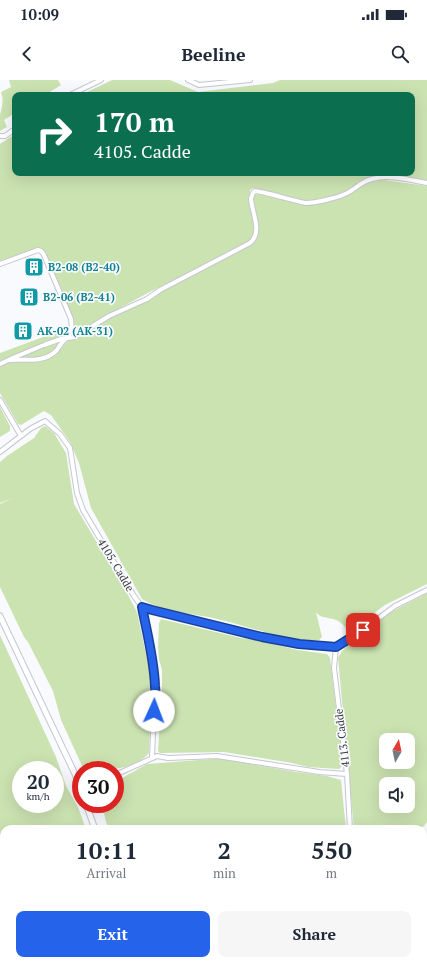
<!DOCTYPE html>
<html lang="en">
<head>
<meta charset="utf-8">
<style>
	:root { --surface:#fff; --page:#f6f6f7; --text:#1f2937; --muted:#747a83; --accent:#2563eb }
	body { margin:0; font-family:"PT Serif",serif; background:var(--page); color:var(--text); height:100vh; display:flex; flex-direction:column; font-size:15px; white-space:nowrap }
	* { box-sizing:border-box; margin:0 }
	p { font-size:13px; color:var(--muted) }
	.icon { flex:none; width:22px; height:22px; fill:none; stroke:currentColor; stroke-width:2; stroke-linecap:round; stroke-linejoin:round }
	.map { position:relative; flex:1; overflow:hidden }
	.panel { position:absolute; left:0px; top:745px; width:427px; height:140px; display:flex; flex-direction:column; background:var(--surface); border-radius:12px 12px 0 0; box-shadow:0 4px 16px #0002 }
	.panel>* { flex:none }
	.top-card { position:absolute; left:12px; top:12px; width:403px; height:84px; border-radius:8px; box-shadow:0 4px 16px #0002; background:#0b6e4f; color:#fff; overflow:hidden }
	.needle { width:26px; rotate:9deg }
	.fabs { position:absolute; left:379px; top:653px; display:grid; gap:8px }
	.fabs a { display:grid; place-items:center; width:36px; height:36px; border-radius:8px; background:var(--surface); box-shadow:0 4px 16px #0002; font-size:20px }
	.speed { position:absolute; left:12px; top:681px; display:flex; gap:8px; font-size:20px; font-weight:700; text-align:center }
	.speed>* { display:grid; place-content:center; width:52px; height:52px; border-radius:50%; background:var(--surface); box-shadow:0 4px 16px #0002; line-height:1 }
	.speed small { font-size:10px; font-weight:400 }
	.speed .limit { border:6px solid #d22; background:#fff; color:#111 }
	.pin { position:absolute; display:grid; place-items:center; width:34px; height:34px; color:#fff; margin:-17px; border-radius:8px; box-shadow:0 2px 6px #0006 }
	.me { position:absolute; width:44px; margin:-22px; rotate:2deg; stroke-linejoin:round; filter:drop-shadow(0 0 3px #0008) }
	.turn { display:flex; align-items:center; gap:14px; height:84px; padding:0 16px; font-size:18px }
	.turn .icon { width:52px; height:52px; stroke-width:2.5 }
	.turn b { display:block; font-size:28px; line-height:34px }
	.eta { display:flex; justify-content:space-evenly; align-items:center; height:68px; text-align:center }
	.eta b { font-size:24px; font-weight:700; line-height:28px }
	.primary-button { display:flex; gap:8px; margin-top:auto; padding:8px 16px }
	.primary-button a { flex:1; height:46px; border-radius:8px; background:var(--accent); color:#fff; font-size:16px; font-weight:700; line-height:46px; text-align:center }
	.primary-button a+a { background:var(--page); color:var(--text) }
	.status { display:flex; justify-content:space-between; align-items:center; height:28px; padding:0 20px; background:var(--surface); direction:ltr }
	.status svg { height:11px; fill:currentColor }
	header { display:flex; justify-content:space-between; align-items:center; height:52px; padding:0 16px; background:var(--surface); font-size:18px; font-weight:700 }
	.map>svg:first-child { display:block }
	.green { fill:#cbe2b1; fill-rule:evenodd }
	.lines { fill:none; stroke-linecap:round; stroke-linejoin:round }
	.minor-casing { stroke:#c5c7d1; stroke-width:6 }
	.tertiary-casing { stroke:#c5c7d1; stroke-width:7 }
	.minor { stroke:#fff; stroke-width:4 }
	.tertiary { stroke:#fff; stroke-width:5 }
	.route-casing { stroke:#184099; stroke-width:10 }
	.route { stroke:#2563eb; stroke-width:7 }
	.labels { text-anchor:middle; stroke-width:3.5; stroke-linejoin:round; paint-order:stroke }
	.culture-label { font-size:11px; font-weight:bold; fill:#0d838f; stroke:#f9fafe; text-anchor:start }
	.street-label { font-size:11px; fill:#3c3c40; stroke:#f9fafe }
</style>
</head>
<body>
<div class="status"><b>10:09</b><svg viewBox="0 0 49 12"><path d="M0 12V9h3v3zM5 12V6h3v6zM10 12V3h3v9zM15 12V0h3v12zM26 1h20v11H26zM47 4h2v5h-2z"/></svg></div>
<header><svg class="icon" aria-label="back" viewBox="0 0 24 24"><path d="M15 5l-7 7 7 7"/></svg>Beeline<svg class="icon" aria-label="search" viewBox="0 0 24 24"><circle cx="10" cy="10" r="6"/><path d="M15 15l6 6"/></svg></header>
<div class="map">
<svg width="427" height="885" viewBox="0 0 427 885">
	<rect width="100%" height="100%" fill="#f9fafe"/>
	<path class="green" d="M9 0H58L61 5 45 15H15V33L4 40 7 47 0 51C0 46 0 40 0 35 2 26 4 20 1 12L11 7Z
		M112 0H170L198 12 273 3 280 0H427V101L379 95 366 98 345 113 308 121 253 108 250 110V114L255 150 253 159C233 172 212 181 191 191 153 210 116 229 81 252H77L61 208 44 171 40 168H37L0 181V64L15 54V93H412V15H81Z
		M377 99 427 106V504L385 525 350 551 347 550C337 533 323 542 316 532L322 557 319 560C285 562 246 545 213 538 189 533 163 532 142 519L91 428 79 383 70 362 51 335 44 331 21 345 18 344 0 313V286L14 281 27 282 45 279 55 274 69 260 77 258 103 241 120 232 151 219 176 202 252 163 257 158 258 152 252 119V115L256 112 304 124 334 121 345 117 358 107 371 101Z
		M70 247 68 254 65 256 0 282V273Z
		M58 262C58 280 29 278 16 278Z
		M0 327 10 346V351L0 357Z
		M45 346 54 353 66 373 74 424 128 515 137 532 150 593 151 625 149 673C133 691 107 690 84 690L61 640 53 611 28 562 24 557 0 507V424L13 418 0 423V382L7 376 34 358 41 348Z
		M427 513V742L424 746 417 749H354L338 578 342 571 353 560 393 531ZM386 660H408V682H386ZM386 704H408V726H386Z
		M161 539 241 558 256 560 297 570 327 574 330 578 343 685 339 689 308 687 292 683 224 672 160 673 158 671 162 608V590L159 579 158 567 159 543Z
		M0 555 56 677 66 706 78 727 86 749H4V881H101L93 885H0ZM21 690H55V724H21Z
		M212 679H223L296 692 327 696 341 700 346 749H109L106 742 102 724H115V702L147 684Z
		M427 768V853L423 856V770Z
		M427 863V885H397L403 881H423V866Z
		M162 881H262L263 885H163Z
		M271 881H356V884L355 885H273Z"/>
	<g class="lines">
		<g class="minor-casing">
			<path id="minor" d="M188 0 199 5 250 0
				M70 15 101 0
				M0 56H5L15 49
				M0 184 38 170 41 171 44 175 71 239C73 253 70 254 61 264 59 266 58 269 56 271 44 283 25 279 10 280
				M0 284 15 277 44 265 61 259 75 257 109 236 147 219 160 210 250 163C263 152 252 133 251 119 252 115 252 113 255 111 258 110 298 122 306 123 315 123 337 118 345 114 355 110 361 101 372 99 389 94 410 100 427 103
				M0 320 21 356
				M0 372 30 349 45 341 60 354 70 368 77 413 83 430 134 516 142 527 152 530 262 557 299 564 336 567 363 550 395 526 427 510
				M142 527 151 569 155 607 152 678
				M336 567 334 588 347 694 350 749
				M115 695 157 676 168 678 217 676 319 692 347 694
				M423 759 427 758
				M423 862 427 859
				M266 881 267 885
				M365 881 366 885
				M110 885 119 881
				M380 885 389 881"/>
		</g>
		<g class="tertiary-casing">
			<path id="tertiary" d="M0 536 75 694 81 712
				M86 724 95 749
				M145 881 147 885"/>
		</g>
		<use href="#minor" class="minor"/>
		<use href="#tertiary" class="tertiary"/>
	</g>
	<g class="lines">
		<g class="route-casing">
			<path id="route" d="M154 631C155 622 156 614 155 606 154 579 147 553 142 527L152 530 262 557 299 564 336 567 363 550"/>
		</g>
		<use href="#route" class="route"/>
	</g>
	<defs>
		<g id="building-square" transform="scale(1)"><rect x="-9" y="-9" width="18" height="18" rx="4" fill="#0f9aa8" stroke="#f9fafe"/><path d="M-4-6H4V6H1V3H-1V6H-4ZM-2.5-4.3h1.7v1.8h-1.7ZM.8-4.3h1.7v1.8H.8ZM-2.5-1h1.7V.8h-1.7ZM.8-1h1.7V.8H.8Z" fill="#fff"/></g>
	</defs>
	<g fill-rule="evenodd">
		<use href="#building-square" x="34" y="187"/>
		<use href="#building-square" x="29" y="217"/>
		<use href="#building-square" x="23" y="251"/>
	</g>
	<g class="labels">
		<g class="culture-label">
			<text x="48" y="191">B2-08 (B2-40)</text>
			<text x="43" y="221">B2-06 (B2-41)</text>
			<text x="37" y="255">AK-02 (AK-31)</text>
		</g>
		<g class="street-label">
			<text transform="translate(116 485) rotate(59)" y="4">4105. Cadde</text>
			<text transform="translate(342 658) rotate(-97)" y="4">4113. Cadde</text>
		</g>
	</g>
</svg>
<div class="fabs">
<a><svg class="needle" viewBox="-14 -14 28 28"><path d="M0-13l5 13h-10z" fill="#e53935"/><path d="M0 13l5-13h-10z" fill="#747a83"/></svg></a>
<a><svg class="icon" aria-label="sound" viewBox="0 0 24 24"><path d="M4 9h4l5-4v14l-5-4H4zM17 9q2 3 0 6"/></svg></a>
</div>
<div class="speed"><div>20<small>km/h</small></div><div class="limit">30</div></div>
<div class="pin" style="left:363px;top:550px;background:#d93025"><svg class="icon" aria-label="arrive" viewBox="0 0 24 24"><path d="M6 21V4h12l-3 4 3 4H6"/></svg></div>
<svg class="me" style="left:154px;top:631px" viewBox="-20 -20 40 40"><circle r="19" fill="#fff"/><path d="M0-13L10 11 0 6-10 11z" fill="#2563eb"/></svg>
<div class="top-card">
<div class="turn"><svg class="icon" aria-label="right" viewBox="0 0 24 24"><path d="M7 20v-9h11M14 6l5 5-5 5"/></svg><div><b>170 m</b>4105. Cadde</div></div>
</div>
<section class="panel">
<div class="eta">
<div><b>10:11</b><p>Arrival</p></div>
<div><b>2</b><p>min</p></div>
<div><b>550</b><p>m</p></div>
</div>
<div class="primary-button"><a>Exit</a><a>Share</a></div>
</section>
</div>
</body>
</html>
